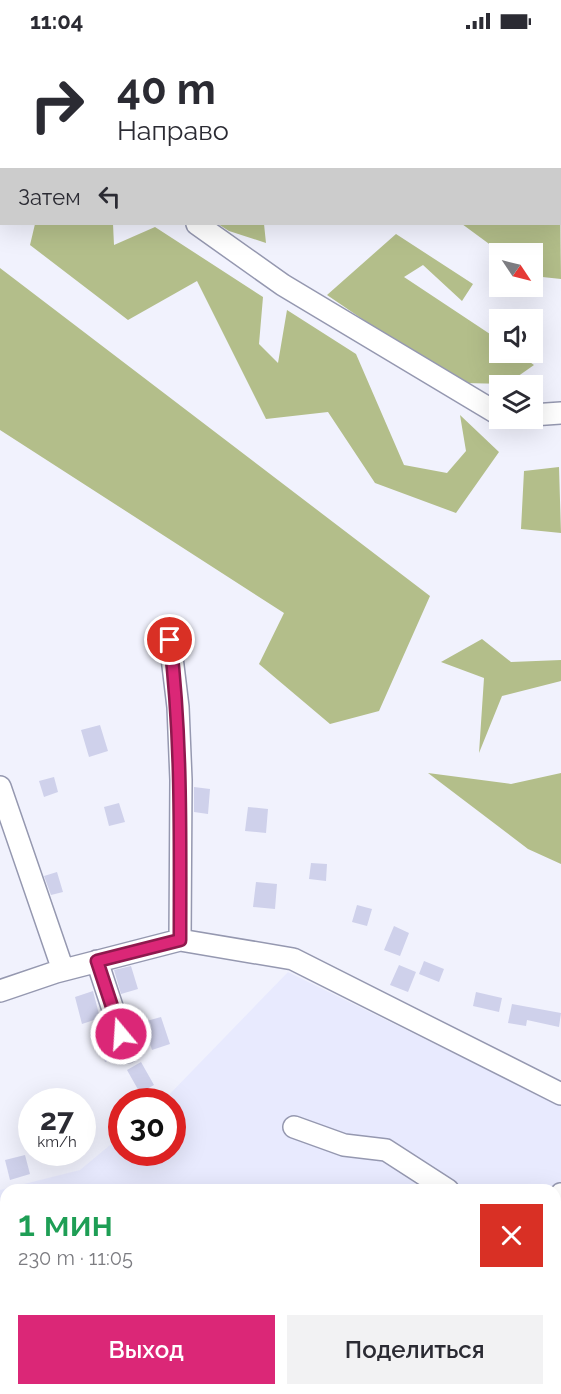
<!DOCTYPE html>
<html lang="ru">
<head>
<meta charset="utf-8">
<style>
	:root { --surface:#fff; --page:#f2f2f3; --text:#2b2b33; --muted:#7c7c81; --accent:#db2777 }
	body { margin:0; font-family:Raleway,sans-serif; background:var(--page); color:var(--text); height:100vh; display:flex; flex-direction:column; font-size:22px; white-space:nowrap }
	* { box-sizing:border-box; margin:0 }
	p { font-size:20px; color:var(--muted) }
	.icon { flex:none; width:33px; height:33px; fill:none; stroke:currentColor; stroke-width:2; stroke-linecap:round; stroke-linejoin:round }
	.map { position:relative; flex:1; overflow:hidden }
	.sheet { position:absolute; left:0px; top:1142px; width:561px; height:212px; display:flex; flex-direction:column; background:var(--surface); border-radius:18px 18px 0 0; box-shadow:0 6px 24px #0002 }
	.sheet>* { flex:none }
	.hud { position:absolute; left:0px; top:0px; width:561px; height:183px; box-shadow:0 6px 24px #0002; background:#fff; color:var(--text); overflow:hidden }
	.needle { width:39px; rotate:125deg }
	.tools { position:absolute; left:489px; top:201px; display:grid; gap:12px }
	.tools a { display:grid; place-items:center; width:54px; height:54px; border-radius:0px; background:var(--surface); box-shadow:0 6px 24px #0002; font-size:30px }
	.speed { position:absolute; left:18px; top:1046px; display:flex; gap:12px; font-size:30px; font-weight:700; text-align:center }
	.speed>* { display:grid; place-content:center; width:78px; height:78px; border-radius:50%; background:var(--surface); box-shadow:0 6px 24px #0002; line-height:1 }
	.speed small { font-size:15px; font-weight:400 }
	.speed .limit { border:9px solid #d22; background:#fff; color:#111 }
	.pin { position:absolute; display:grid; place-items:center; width:51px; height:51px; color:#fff; margin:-26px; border:3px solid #fff; border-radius:50%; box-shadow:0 2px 6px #0007 }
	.me { position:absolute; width:66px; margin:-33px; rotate:342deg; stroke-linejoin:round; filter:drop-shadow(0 0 4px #0008) }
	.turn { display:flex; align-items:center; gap:21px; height:126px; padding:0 18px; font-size:27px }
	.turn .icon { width:78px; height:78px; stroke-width:2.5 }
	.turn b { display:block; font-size:42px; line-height:51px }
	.then { display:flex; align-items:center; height:57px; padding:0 18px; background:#0003; gap:12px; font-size:22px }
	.round { display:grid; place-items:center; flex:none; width:63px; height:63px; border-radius:0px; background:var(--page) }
	.head { display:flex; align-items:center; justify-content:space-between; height:102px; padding:0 18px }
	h1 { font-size:36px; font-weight:600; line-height:45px; color:#1e9e55 }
	.cta { display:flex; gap:12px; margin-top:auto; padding:12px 18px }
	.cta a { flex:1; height:69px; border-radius:0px; background:var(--accent); color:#fff; font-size:24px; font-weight:600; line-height:69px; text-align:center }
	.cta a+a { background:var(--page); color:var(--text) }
	.status { display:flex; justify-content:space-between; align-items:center; height:42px; padding:0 30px; background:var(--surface); direction:ltr }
	.status svg { height:16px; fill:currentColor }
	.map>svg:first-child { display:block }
	.built { fill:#e8eafe }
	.forest { fill:#b3be8a }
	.building { fill:#cfd1eb }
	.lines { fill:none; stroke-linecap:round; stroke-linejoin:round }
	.minor-casing { stroke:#9598b0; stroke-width:24 }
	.minor { stroke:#fff; stroke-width:21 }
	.route-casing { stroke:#8e194d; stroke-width:15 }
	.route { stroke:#db2777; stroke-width:10 }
</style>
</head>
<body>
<div class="status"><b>11:04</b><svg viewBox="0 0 49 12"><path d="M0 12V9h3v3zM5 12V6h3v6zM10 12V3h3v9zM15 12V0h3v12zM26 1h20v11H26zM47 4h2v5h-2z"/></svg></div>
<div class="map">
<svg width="561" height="1352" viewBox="0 0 561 1352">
	<rect width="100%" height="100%" fill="#f1f2fd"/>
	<path class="built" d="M288 930 561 1064V1272L555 1281V1148H6V1347H510L506 1352H0V1148L80 1128 121 1094 122 1110H172V1059H163Z"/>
	<path class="forest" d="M560 152 561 237 533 234 532 212H500L499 222 496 207 462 182H560Z
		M35 182H113L114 203 155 185 263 255 259 302 278 321 287 268 356 312 404 423 447 431 466 409 460 373 499 410 456 471 375 441 328 370 266 377 197 239 128 278 30 203Z
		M218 182H264L266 201 229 189Z
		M396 192 473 242 462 259 423 223 404 235 499 298 500 310 517 311 534 323 507 342 464 341 415 313 327 253Z
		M0 226 430 554 379 669 330 682 259 622 284 571 0 388Z
		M559 425 561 491 521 487 524 429Z
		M482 597 511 620 561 618V639L502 654 479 711 484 636 441 620Z
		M428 731 511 742 561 731V822L528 807Z"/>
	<path class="building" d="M100 683 108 709 89 715 81 688Z
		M54 735 58 750 44 755 39 739Z
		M194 745 210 747 208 772 194 770Z
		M119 761 125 780 109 784 104 765Z
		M248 765 268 767 266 791 245 789Z
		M311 821 327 822 326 839 309 837Z
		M57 830 63 850 51 853 44 834Z
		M256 840 277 842 275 867 253 865Z
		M357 863 372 867 367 884 352 880Z
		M394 884 409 891 400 914 384 908Z
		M424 919 444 927 439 940 419 932Z
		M399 923 416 930 408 950 390 943Z
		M131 924 138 947 121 952 114 928Z
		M93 949 100 976 82 982 75 955Z
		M476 950 502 956 499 970 473 964Z
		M512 962 561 971 559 985 527 978 526 984 508 981Z
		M161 975 170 1002 152 1008 143 980Z
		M109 995 116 1016 105 1020 98 998Z
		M141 1020 154 1043 140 1051 127 1028Z
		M25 1113 30 1132 10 1138 5 1118Z"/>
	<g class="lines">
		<g class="minor-casing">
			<path id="minor" d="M0 47 2 48
				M197 182 283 243 500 373
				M532 373 561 371
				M170 599 178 665 181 738 180 898
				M0 745 63 928
				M97 919 127 1010
				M0 949 56 930 180 898 293 917 561 1052
				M294 1085 344 1103 386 1108 448 1148
				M555 1160 561 1152
				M555 1183 561 1187
				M0 1258 6 1262
				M555 1308 561 1300
				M131 1347 138 1352
				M227 1347V1352
				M434 1352 435 1347
				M525 1352 528 1347"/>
		</g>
		<use href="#minor" class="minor"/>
	</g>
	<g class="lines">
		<g class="route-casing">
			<path id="route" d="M121 992 97 919 180 898C180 797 182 698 170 598"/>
		</g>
		<use href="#route" class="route"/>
	</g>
</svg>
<div class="tools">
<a><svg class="needle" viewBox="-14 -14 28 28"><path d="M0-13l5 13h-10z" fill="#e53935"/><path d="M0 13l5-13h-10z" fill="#7c7c81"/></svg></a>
<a><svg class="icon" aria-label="sound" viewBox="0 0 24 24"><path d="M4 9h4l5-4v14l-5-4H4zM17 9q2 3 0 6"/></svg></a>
<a><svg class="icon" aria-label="layers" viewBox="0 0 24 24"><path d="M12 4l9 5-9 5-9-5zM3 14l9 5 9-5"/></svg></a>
</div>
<div class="speed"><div>27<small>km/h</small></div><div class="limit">30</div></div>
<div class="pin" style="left:170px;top:598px;background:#d93025"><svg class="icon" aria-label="arrive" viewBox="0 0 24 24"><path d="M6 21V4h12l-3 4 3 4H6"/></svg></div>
<svg class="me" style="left:121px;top:992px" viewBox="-20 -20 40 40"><circle r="17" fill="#db2777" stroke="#fff" stroke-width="3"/><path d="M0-11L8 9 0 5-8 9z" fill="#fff"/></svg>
<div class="hud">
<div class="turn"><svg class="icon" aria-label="right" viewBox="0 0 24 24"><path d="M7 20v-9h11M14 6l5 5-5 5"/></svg><div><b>40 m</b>Направо</div></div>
<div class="then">Затем<svg class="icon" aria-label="left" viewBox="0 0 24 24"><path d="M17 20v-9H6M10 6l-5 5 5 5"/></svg></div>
</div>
<section class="sheet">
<div class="head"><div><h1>1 мин</h1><p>230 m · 11:05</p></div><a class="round" style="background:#d93025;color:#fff"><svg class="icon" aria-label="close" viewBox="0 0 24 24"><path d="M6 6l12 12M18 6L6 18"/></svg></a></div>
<div class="cta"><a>Выход</a><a>Поделиться</a></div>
</section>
</div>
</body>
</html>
